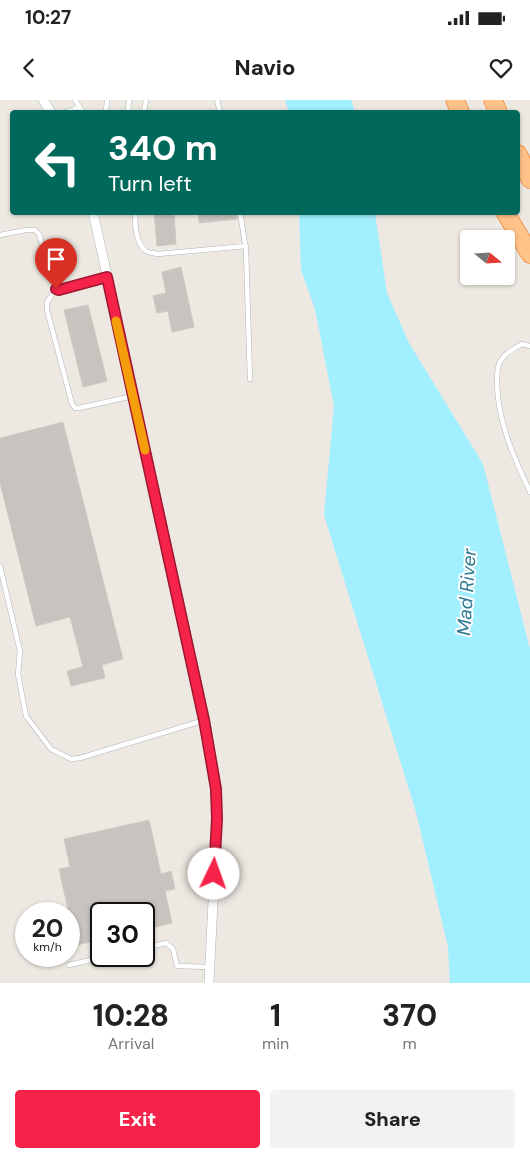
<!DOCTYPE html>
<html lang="en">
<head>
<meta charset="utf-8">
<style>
	:root { --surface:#fff; --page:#f2f2f2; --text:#222; --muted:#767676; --accent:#f52249 }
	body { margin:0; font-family:"DM Sans",sans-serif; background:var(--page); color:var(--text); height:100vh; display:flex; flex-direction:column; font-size:19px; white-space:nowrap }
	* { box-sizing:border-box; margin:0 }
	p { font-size:16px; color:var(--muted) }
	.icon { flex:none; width:28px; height:28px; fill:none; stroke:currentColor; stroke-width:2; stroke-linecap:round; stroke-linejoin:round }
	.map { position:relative; height:883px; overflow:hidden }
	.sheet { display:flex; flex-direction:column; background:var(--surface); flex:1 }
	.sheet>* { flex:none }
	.guide { position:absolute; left:10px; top:10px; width:510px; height:105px; border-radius:5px; box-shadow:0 1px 4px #0004; background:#00695c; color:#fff; overflow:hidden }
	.needle { width:32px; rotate:108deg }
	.tools { position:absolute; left:460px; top:130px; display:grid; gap:10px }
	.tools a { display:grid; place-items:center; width:55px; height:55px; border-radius:5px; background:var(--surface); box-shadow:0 1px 4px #0004; font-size:25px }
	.speed { position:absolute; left:15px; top:802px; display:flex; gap:10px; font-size:25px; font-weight:700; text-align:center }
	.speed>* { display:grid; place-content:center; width:65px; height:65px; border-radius:50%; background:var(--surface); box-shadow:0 1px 4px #0004; line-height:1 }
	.speed small { font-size:12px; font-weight:400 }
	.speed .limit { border:2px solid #111; border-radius:8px; background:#fff; color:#111 }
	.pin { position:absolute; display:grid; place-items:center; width:42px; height:42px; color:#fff; margin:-51px -21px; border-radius:50% 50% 50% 0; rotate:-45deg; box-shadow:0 0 5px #0007 }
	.pin .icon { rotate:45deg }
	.me { position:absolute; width:55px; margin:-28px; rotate:3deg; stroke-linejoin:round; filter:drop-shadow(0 0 4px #0008) }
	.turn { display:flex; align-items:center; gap:18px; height:105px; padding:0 15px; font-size:22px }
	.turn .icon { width:65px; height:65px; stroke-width:2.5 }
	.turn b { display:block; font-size:35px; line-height:42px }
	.eta { display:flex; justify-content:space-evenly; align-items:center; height:85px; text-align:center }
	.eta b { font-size:30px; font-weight:800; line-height:35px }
	.action { display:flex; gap:10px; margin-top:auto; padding:10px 15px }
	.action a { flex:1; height:58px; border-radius:5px; background:var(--accent); color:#fff; font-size:20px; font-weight:800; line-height:58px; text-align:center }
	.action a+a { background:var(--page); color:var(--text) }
	.status { display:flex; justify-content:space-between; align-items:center; height:35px; padding:0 25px; background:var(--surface); direction:ltr }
	.status svg { height:14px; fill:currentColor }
	header { display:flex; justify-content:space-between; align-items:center; height:65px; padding:0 15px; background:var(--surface); font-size:22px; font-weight:800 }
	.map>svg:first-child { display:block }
	.water { fill:#a1efff }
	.building { fill:#c9c3bf; stroke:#d3c8c0 }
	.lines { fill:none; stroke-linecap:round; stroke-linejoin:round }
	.lane-casing { stroke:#b0b5b8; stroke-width:5.5 }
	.street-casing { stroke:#b0b5b8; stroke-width:10 }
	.highway-casing { stroke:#f06600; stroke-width:19 }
	.lane { stroke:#fff; stroke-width:4.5 }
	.street { stroke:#fff; stroke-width:9 }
	.highway { stroke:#ffc288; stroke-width:18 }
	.route-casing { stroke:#9f162f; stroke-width:12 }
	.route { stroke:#f52249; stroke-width:9 }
	.slow { stroke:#f59e0b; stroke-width:9 }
	.labels { text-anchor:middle; stroke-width:4; stroke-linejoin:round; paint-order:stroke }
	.water-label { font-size:19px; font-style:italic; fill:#2f7a93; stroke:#fff }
</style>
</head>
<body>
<div class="status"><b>10:27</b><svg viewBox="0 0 49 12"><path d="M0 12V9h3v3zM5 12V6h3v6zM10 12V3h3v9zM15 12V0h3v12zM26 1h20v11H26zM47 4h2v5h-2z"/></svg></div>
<header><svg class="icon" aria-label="back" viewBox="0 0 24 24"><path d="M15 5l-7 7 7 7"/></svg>Navio<svg class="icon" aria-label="heart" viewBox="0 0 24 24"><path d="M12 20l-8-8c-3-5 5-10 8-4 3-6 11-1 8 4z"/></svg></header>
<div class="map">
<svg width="530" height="883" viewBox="0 0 530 883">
	<rect width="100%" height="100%" fill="#eee8e2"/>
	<path class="water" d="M285 0H351L355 12H289Z
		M299 113H375L387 193 409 243 483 364 530 549V883H450L448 847 416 712 324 415 334 306 315 209 301 170Z"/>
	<path class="building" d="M154 112H174L176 144 157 146Z
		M198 112H236L237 119 199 123Z
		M181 167 194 227 172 232 168 211 157 213 153 196 166 193 162 172Z
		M88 205 107 281 83 287 64 210Z
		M63 322 123 559 102 565 105 578 71 586 67 571 83 567 70 517 36 526 0 383V338Z
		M149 720 161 774 171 771 175 789 165 791 172 823 144 830V814H101V840L76 845 59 769 70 767 64 739Z"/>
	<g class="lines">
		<g class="lane-casing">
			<path id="lane" d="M75 0 83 12
				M217 0 220 12
				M66 12 79 8
				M106 12 107 0
				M128 12 129 0
				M144 12 146 0
				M136 112C134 123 136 144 146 151 149 153 154 153 158 154L246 146
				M240 112 246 150 250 279
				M0 135 26 130H35L39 134 56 189 59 190 107 177
				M56 189 47 202V210L72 304 75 308H79L133 296
				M530 246 522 244C513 249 503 254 499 264 497 270 497 277 497 284 498 323 514 357 530 392
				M0 466 20 551 18 574 26 616 51 649 71 659 80 658 205 620
				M144 848 166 843 173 849 177 866 210 867
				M69 865 108 856"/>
		</g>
		<g class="street-casing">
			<path id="street" d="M43 0 51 12
				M93 112 205 620 214 672 217 719 209 883"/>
		</g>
		<g class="highway-casing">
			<path id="highway" d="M455 0 460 12
				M493 0 498 12
				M518 54 530 79
				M505 112 530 154"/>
		</g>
		<use href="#lane" class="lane"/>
		<use href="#street" class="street"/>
		<use href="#highway" class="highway"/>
	</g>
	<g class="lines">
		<g class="route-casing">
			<path id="route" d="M56 189 59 190 107 177 204 620 216 689 217 719 214 774"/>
		</g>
		<use href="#route" class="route"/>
		<path class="slow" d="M116 221 145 350"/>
	</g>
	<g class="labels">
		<g class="water-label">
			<text transform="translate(466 492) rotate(-86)" y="7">Mad River</text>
		</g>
	</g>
</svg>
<div class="tools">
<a><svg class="needle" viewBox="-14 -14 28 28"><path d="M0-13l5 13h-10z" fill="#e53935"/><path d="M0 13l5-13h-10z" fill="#767676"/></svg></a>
</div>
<div class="speed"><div>20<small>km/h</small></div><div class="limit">30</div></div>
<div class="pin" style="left:56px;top:189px;background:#d93025"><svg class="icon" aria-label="arrive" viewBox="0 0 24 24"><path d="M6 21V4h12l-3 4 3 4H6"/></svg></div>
<svg class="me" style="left:214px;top:774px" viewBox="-20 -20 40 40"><circle r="19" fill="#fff"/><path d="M0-13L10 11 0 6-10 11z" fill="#f52249"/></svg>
<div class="guide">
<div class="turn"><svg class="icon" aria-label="left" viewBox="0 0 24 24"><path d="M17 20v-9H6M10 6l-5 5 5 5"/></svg><div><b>340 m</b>Turn left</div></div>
</div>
</div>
<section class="sheet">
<div class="eta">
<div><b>10:28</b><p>Arrival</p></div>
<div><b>1</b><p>min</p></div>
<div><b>370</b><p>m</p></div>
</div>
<div class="action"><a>Exit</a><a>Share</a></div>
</section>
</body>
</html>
